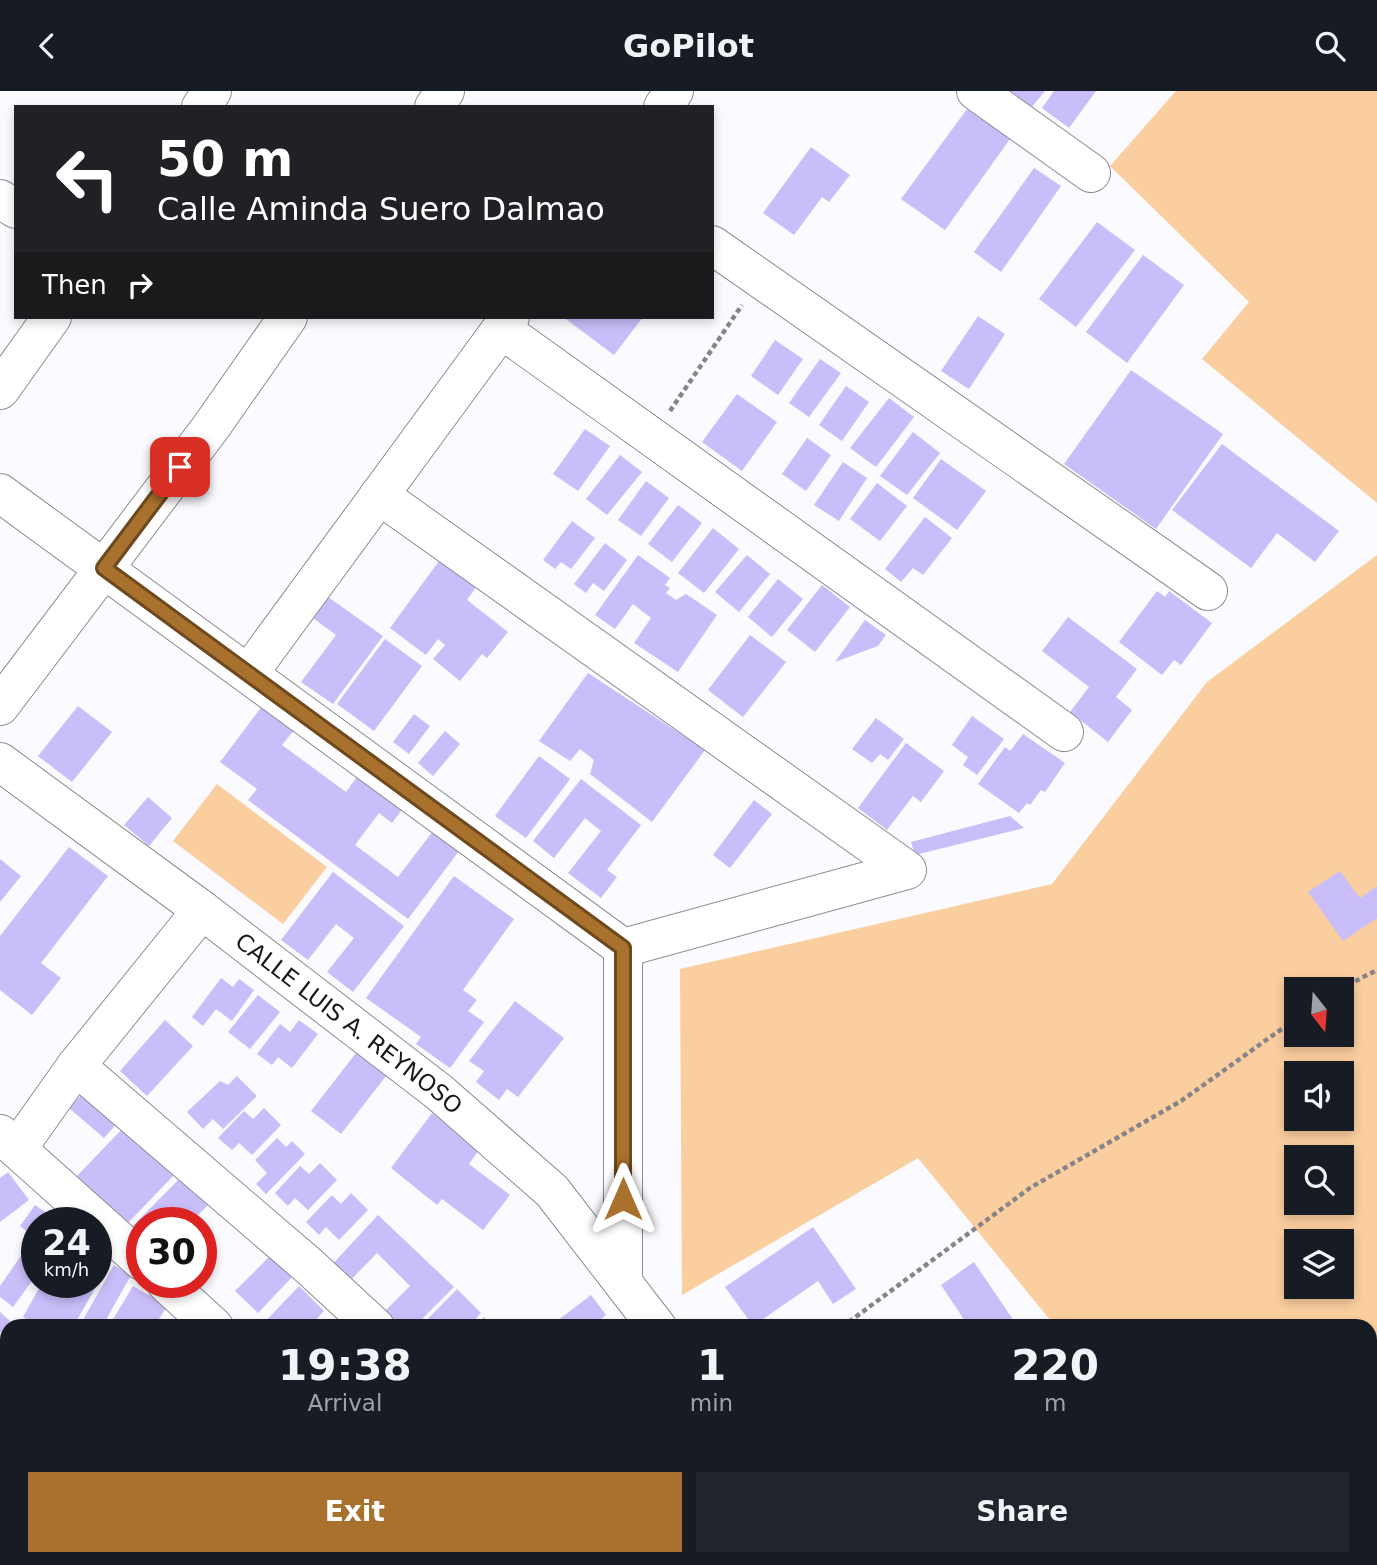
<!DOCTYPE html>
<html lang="en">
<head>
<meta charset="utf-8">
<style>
	:root { --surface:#171b24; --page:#20242c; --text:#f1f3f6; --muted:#9ea1a6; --accent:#a9712e }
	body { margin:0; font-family:"DejaVu Sans",sans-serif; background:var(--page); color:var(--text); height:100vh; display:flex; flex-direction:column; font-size:26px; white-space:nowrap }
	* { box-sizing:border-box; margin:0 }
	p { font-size:23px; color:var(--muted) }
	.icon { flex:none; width:38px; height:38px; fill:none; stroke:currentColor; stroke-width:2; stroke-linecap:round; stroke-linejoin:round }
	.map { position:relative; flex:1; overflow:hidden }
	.drawer { position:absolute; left:0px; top:1228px; width:1377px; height:247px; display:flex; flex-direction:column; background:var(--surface); border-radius:21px 21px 0 0; box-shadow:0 4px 10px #0003 }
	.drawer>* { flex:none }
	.top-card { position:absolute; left:14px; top:14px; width:700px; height:214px; border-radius:0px; box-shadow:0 4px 10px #0003; background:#202124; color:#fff; overflow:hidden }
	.needle { width:46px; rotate:163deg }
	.tools { position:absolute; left:1284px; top:886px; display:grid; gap:14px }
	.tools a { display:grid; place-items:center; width:70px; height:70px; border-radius:0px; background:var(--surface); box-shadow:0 4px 10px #0003; font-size:35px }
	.speed { position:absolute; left:21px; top:1116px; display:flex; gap:14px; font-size:35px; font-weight:700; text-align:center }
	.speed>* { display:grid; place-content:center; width:91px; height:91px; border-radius:50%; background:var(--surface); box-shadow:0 4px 10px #0003; line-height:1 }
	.speed small { font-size:18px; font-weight:400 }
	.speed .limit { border:10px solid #d22; background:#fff; color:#111 }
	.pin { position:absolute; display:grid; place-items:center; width:60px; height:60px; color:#fff; margin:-30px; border-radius:14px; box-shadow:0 4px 10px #0006 }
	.me { position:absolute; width:77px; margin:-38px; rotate:0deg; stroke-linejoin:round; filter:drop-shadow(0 0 5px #0008) }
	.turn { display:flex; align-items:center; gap:24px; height:147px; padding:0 28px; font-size:32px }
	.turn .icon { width:91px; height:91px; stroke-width:2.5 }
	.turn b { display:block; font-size:49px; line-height:60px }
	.then { display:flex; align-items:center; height:66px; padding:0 28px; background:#0003; gap:14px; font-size:26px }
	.eta { display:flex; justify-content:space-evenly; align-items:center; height:119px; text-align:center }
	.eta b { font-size:42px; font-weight:600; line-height:49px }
	.cta { display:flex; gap:14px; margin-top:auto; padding:14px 28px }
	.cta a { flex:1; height:80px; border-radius:0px; background:var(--accent); color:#fff; font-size:28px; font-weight:600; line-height:80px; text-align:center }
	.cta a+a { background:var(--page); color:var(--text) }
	header { display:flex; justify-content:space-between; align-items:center; height:91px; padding:0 28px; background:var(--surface); font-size:32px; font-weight:600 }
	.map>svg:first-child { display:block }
	.built { fill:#f3f1ff }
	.green { fill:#fbce9f; fill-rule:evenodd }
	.building { fill:#cabefa }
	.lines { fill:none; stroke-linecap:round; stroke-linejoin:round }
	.minor-casing { stroke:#8d8c94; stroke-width:40 }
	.path { stroke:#858488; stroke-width:4.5; stroke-dasharray:5 3.5; stroke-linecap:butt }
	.minor { stroke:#fff; stroke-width:38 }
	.route-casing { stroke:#6e491e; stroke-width:18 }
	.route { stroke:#a9712e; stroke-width:12 }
	.labels { text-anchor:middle; stroke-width:5; stroke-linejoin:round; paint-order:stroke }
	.street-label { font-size:23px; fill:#19191c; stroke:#fff }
</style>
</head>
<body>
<header><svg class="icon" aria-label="back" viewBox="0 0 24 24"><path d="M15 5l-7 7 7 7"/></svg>GoPilot<svg class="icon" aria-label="search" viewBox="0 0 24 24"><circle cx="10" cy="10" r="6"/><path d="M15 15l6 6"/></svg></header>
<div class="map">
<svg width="1377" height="1474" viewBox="0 0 1377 1474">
	<rect width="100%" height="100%" fill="#fbfafe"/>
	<path class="built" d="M549 1468H793L797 1474H546Z"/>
	<path class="green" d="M1176 0H1377V412L1202 268 1249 211 1110 75Z
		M1377 464V1474H942L938 1468H1370V1236L1055 1235 918 1067 682 1204 680 878 1052 793 1207 591ZM1297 898H1342V943H1297ZM1297 982H1342V1027H1297ZM1297 1066H1342V1111H1297ZM1297 1150H1342V1195H1297Z
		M217 693 327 776 283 833 173 750Z"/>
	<path class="building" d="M1011 0H1045L1031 17Z
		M1054 0H1096L1069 37 1042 17Z
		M967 18 1010 48 945 139 901 108Z
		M811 56 850 84 829 111 822 106 794 144 763 122Z
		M1034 77 1061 95 1001 181 974 161Z
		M1097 131 1135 159 1076 236 1039 208Z
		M1143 164 1184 194 1127 272 1086 241Z
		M978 225 1005 243 969 298 941 280Z
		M563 226H643L614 264Z
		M775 249 803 268 778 304 751 285Z
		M820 268 841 282 809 326 789 312Z
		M1131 279 1223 343 1156 438 1064 373Z
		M846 295 869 311 842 350 819 334Z
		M737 303 777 331 742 380 702 351Z
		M889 307 914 326 876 376 850 357Z
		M585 338 610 355 578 400 553 383Z
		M913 341 940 362 907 404 880 385Z
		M807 347 831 364 806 400 782 383Z
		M1222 353 1339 440 1315 471 1277 442 1251 477 1172 419Z
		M620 364 642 381 607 424 586 408Z
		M941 368 986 400 957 439 913 407Z
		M843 371 867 387 839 430 814 414Z
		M646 390 669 407 641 445 618 429Z
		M877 392 907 415 880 450 850 428Z
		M678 414 702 432 672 471 648 453Z
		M925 426 952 447 923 484 913 477 901 491 885 478Z
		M572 430 595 447 571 478 561 471 555 478 543 469Z
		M713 437 739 458 704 502 678 482Z
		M605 452 627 469 604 500 593 492 586 502 574 493Z
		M638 464 670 487 665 494 670 497 666 502 676 509 686 503 717 524 678 581 634 552 651 527 633 513 615 538 595 524Z
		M747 464 770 483 739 521 715 501Z
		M439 470 476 496 467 509 508 541 487 567 482 563 460 590 433 568 445 554 438 548 426 564 390 537Z
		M778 488 803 508 772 546 748 526Z
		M822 494 850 516 815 561 787 539Z
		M1157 500 1165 506 1169 500 1212 532 1181 574 1174 569 1162 584 1119 551Z
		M328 506 383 545 333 613 301 591 336 544 313 527Z
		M1068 526 1137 578 1116 606 1132 619 1108 651 1070 621 1089 596 1042 560Z
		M865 529 886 544 878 555 835 571Z
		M750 544 786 571 743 626 708 599Z
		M385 548 422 575 374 640 337 613Z
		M588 582 705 659 652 731 590 683 594 669 580 658 570 670 539 650Z
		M263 614 295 638 282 654 346 701 359 683 404 716 392 732 379 722 355 754 398 786 433 740 459 760 408 828 248 709 257 698 220 671Z
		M78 615 112 641 72 691 38 665Z
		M414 623 430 635 409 663 393 651Z
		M972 625 1004 648 977 684 963 674 968 666 952 654Z
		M876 627 904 648 888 669 880 663 872 672 852 658Z
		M445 640 460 653 433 685 418 672Z
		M1023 643 1065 672 1045 701 1041 699 1030 714 1027 712 1019 722 978 693 1005 656 1010 660Z
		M906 652 944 680 921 711 913 705 887 739 858 717Z
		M539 665 570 688 526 747 495 725Z
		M581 688 641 734 607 779 617 786 601 807 568 782 601 740 585 727 554 767 533 750Z
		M148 706 172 727 149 755 124 734Z
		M754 709 772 723 730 777 713 764Z
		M1010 725 1024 737 915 764 911 751Z
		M69 756 108 785 41 872 61 887 32 924 0 899V845Z
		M0 768 21 785 0 811Z
		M1340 780 1360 807 1377 795V827L1343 850 1308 801Z
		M333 781 404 835 353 901 327 881 354 847 336 833 308 869 281 849Z
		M454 785 514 828 463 899 477 909 468 920 484 931 450 977 416 953 421 946 366 907Z
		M221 887 233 896 239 888 254 899 232 930 216 918 203 935 192 926Z
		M258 904 280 921 250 958 228 941Z
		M515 910 564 947 518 1006 507 998 499 1009 476 991 484 980 469 970Z
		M165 929 193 955 147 1005 120 980Z
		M299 929 318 943 292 977 278 966 272 974 257 963 280 933 290 941Z
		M356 962 386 985 341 1043 311 1020Z
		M237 985 257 1005 223 1038 213 1028 203 1038 187 1021 220 990 228 994Z
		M83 1002 118 1031 104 1047 69 1017Z
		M264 1017 281 1034 252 1064 239 1052 232 1059 218 1047 244 1020 253 1028Z
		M432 1022 479 1059 469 1073 510 1104 483 1139 442 1108 437 1114 391 1077Z
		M125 1035 175 1083 126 1134 76 1086Z
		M277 1047 286 1056 292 1050 305 1063 266 1103 256 1093 267 1082 255 1069Z
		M320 1072 337 1089 308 1119 295 1107 288 1115 275 1102 300 1075 309 1083Z
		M8 1081 29 1109 0 1131V1087Z
		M182 1085 210 1112 190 1132H142V1148L131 1137Z
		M351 1102 368 1119 339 1149 326 1136 319 1144 306 1131 332 1104 341 1113Z
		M35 1114 61 1132H37V1183L13 1216 0 1206V1195L34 1146 20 1135Z
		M378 1124 454 1196 414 1236H392L381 1224 410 1195 377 1162 347 1193 329 1177Z
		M813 1136 856 1198 833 1213 818 1190 753 1235 725 1196Z
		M96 1160 112 1168 73 1236H40L23 1226 42 1192H96Z
		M270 1165 292 1186 258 1222 235 1200Z
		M974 1171 1018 1236H969L941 1194Z
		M114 1174 131 1184 102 1236H79Z
		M133 1195 167 1215 154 1236H121L112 1230Z
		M299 1195 324 1220 309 1236H260Z
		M457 1198 481 1222 468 1236H420Z
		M591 1204 606 1224 591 1236H549Z
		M0 1221 10 1230 0 1242Z
		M484 1226 493 1236H475Z
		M7 1261V1315L0 1319V1277L5 1275 1 1264Z
		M7 1320V1344L4 1346 0 1337V1323Z
		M7 1379V1455L0 1457V1409L5 1408 0 1380Z
		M7 1461V1468H22L23 1474H2L0 1463Z
		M33 1468H65L66 1472 34 1474Z
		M87 1468H115L116 1474H88Z
		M119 1468H164V1470L120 1474Z
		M193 1468H245V1470L193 1474Z
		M362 1468H427L430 1473 362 1474Z
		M655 1468H768L772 1474H659Z"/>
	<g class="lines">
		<g class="minor-casing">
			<g id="minor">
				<path d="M976 0 1091 82"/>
				<path d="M201 16 212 0"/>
				<path d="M434 16 445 0"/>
				<path d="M663 16 674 0"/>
				<path d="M0 108 16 118"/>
				<path d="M712 154 1208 500"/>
				<path d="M501 238 1064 641"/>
				<path d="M0 299 52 226"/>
				<path d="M0 402 623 857"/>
				<path d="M379 404 907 779 623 857V1191"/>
				<path d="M249 582 510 226"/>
				<path d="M0 615 211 336 288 226"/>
				<path id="s1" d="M0 671 202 819 439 1001 552 1100 657 1236"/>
				<path d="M76 975 309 1175 375 1236"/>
				<path d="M0 1043 142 1170"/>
				<path d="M17 1058 76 975 202 819"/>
				<path d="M166 1192 214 1236"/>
				<path d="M473 1468 479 1474"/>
				<path d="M820 1468 824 1474"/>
			</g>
		</g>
		<path class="path" d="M670 320 742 214
			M1340 898 1377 879
			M842 1236 1030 1097 1181 1010 1297 927"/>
		<use href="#minor" class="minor"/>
	</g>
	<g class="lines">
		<g class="route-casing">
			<path id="route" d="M180 376 104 477 623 857V1108"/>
		</g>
		<use href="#route" class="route"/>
	</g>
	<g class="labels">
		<g class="street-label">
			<text dy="8" stroke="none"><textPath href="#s1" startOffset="436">CALLE LUIS A. REYNOSO</textPath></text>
		</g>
	</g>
</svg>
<div class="tools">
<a><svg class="needle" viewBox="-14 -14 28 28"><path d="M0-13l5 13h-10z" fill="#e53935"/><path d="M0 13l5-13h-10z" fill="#9ea1a6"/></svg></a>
<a><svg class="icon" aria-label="sound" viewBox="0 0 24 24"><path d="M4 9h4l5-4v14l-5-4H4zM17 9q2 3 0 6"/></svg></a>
<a><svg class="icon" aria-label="search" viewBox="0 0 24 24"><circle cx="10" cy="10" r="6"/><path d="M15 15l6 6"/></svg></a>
<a><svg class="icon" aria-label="layers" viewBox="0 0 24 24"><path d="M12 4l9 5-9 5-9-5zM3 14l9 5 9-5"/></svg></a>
</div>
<div class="speed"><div>24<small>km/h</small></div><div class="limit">30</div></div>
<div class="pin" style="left:180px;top:376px;background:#d93025"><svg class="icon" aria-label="arrive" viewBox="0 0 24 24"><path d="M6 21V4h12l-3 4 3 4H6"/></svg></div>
<svg class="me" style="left:623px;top:1108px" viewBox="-20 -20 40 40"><path d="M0-17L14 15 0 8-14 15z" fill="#a9712e" stroke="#fff" stroke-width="4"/></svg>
<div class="top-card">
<div class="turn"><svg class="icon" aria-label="left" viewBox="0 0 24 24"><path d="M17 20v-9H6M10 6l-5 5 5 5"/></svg><div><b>50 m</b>Calle Aminda Suero Dalmao</div></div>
<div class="then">Then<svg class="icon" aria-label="right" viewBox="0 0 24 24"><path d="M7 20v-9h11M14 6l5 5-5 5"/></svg></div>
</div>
<section class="drawer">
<div class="eta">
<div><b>19:38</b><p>Arrival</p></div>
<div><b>1</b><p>min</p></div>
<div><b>220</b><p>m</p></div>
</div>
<div class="cta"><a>Exit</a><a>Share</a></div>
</section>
</div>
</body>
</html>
